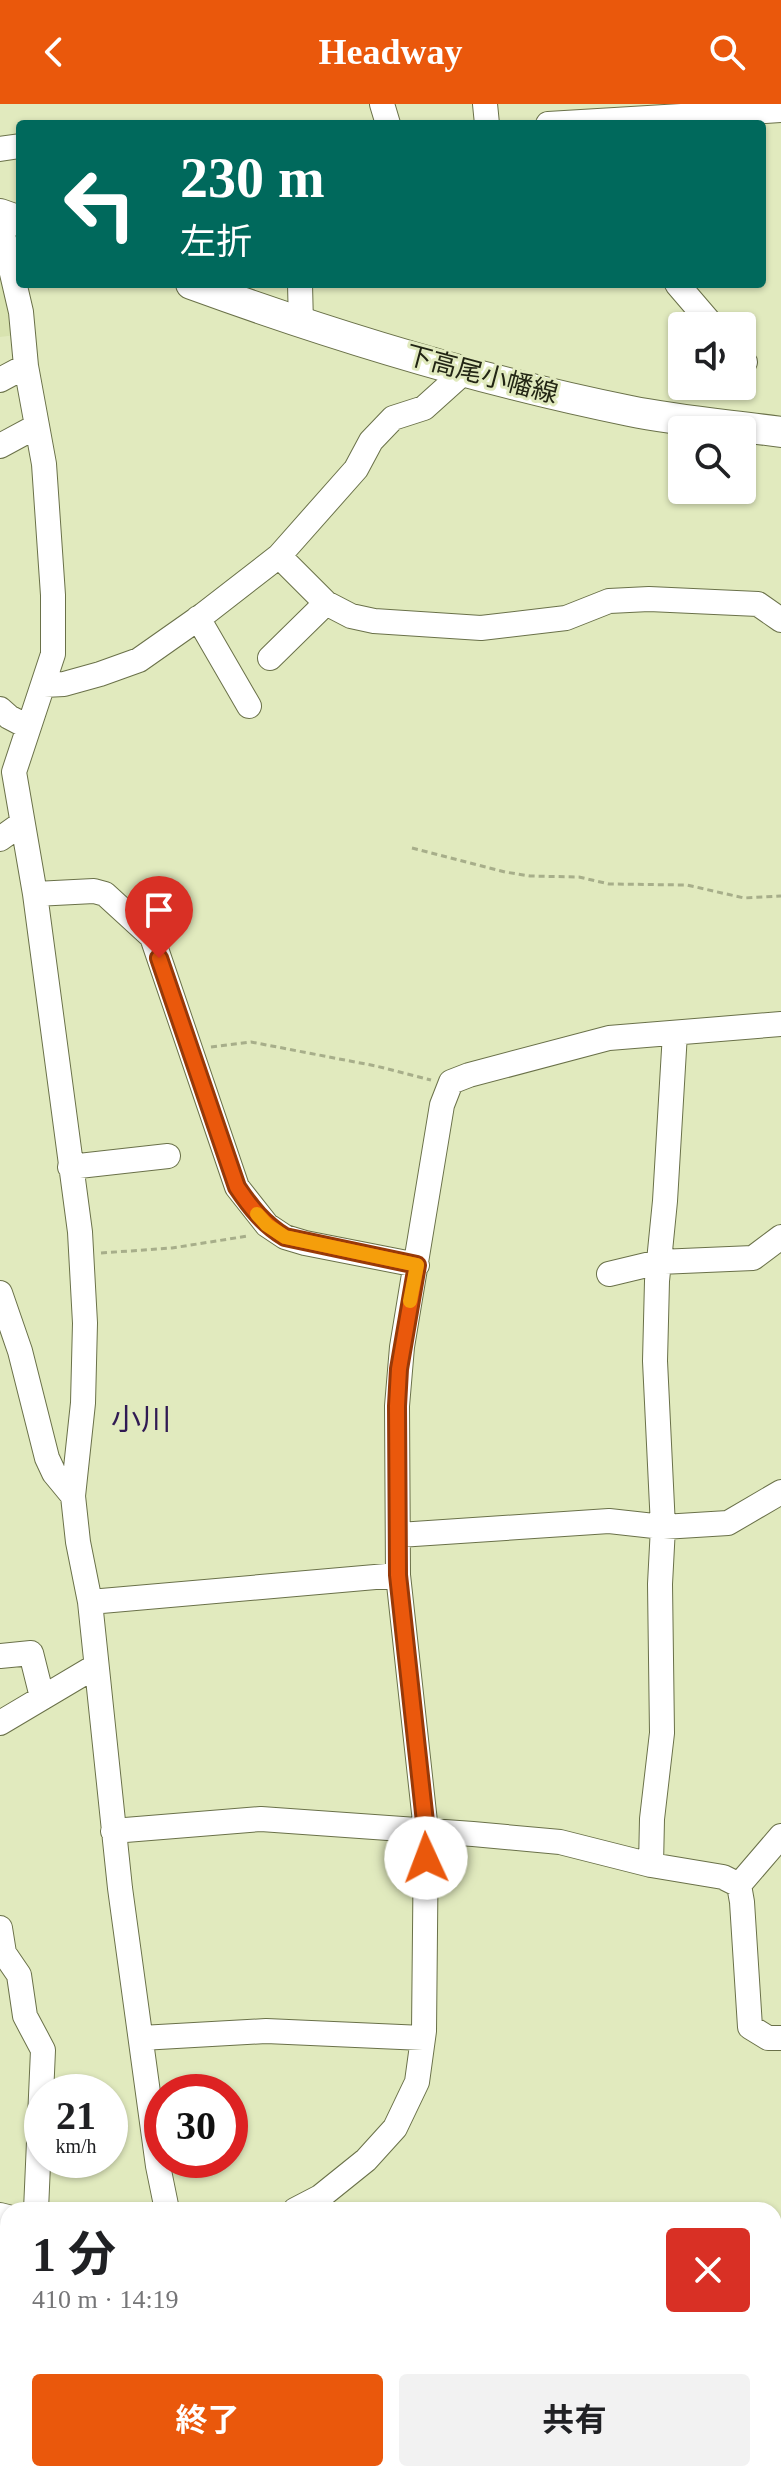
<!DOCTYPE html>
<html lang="ja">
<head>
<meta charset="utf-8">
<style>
	:root { --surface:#fff; --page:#f2f2f2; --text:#202124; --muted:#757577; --accent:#ea580c }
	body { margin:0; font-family:"Times New Roman","Noto Sans JP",serif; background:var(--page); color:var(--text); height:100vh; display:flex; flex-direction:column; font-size:30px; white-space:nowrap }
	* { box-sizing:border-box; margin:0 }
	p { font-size:26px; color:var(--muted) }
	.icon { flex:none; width:44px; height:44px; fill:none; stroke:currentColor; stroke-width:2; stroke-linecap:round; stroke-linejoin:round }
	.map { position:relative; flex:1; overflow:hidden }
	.drawer { position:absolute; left:0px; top:2098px; width:782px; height:280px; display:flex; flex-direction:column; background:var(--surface); border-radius:24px 24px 0 0; box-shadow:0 2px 6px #0004 }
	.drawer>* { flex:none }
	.banner { position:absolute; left:16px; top:16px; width:750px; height:168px; border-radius:8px; box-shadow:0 2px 6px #0004; background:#00695c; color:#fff; overflow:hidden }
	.controls { position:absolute; left:668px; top:208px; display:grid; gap:16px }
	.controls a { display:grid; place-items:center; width:88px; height:88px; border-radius:8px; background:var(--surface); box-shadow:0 2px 6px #0004; font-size:40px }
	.speed { position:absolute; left:24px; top:1970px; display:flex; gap:16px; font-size:40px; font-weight:700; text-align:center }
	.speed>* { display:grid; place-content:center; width:104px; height:104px; border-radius:50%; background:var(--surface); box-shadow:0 2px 6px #0004; line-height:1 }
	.speed small { font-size:20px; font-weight:400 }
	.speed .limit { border:12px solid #d22; background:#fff; color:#111 }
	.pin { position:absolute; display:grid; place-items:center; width:68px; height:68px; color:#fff; margin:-82px -34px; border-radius:50% 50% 50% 0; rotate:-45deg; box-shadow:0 0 8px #0007 }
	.pin .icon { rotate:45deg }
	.me { position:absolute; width:88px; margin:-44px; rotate:358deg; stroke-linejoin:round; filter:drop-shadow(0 0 6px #0008) }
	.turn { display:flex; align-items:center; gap:28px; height:168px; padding:0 32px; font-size:36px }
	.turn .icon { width:104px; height:104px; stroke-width:2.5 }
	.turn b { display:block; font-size:56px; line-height:68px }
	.round { display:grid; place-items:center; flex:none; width:84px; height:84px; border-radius:8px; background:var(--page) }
	.overview { display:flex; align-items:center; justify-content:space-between; height:136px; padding:0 32px }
	h1 { font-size:48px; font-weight:700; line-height:60px }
	.primary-button { display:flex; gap:16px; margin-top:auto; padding:16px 32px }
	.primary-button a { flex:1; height:92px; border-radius:8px; background:var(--accent); color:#fff; font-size:32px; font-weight:700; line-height:92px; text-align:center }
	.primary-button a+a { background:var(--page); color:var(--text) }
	header { display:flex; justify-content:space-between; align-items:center; height:104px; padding:0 32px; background:var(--accent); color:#fff; font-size:36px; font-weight:700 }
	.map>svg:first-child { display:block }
	.built { fill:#d8e3af }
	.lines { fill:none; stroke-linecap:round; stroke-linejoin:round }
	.minor-casing { stroke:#6a7149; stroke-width:26 }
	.major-casing { stroke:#6a7149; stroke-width:32 }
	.path { stroke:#a7ae8a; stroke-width:3; stroke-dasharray:6 4; stroke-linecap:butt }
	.minor { stroke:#fff; stroke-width:24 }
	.major { stroke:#fff; stroke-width:30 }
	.route-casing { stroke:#983908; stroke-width:20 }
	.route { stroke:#ea580c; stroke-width:14 }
	.slow { stroke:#f59e0b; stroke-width:14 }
	.labels { text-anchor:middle; stroke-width:6; stroke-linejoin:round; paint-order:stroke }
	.street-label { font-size:26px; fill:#222514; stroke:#e1eabe }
	.quarter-label { font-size:30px; fill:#301a53; stroke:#e1eabe }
</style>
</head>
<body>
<header><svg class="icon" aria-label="back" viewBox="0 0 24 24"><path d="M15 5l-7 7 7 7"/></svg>Headway<svg class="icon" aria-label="search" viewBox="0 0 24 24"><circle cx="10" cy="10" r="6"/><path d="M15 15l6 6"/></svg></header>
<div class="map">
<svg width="781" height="2378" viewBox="0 0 781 2378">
	<rect width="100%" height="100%" fill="#e1eabe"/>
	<path class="built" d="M0 158 16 231 0 233Z"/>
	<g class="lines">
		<g class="minor-casing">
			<path id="minor" d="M382 0 388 20
				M485 0 487 20
				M548 20 781 6
				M0 45 20 42
				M0 118 21 208 26 262 44 360 53 491V550L14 668 35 790 80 1128 85 1219 83 1299 73 1392 78 1438 90 1498 120 1784 158 2062 167 2106
				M300 180 301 220
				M677 180 713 222
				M742 254 745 258
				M0 276 26 262
				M0 342 37 322
				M279 452 326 499 351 512 374 517 481 524 566 514 609 497 649 495 758 500 781 516
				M198 514 249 602
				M270 554 326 499
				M44 581 64 580 100 570 139 556 203 511 279 452 356 365 371 337 393 314 424 304 464 268
				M0 605 9 613 28 623
				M0 735 21 720
				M35 790 94 787 105 790 152 833 237 1083 267 1121 285 1133 305 1139 417 1161
				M70 1063 168 1052
				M609 1170 659 1158 753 1154 781 1133
				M0 1189 20 1247 47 1354 54 1369 73 1392
				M399 1431 609 1417 663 1423 728 1419 781 1388
				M90 1498 398 1471
				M0 1552 31 1549 42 1593
				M0 1619 96 1562
				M113 1727 261 1715 473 1730 560 1738 651 1761 723 1773 739 1781 742 1798 750 1923 768 1934H781
				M651 1761 652 1715 662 1629 660 1480 663 1423 655 1257 657 1177 665 1097 675 929
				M739 1781 781 1732
				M0 1824 4 1849 19 1871 25 1912 43 1946 36 2106
				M141 1934 266 1927 423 1934
				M295 2106 320 2093 366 2056 395 2024 417 1978 424 1927 426 1727 398 1471 397 1302 402 1243 442 1001 451 978 469 971 609 934 781 920
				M0 2111 8 2113
				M774 2216 781 2215
				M0 2272H8
				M0 2349 8 2350
				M624 2370V2378
				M122 2378 123 2370"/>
		</g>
		<g class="major-casing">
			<path id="major" d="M0 110 20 117
				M191 180C334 232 481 277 630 307 679 317 731 321 781 328"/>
		</g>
		<path class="path" d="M412 744 505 768 530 772 579 773 609 780 687 781 744 794 781 792
			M211 943 251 938 376 962 431 976
			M101 1149 172 1144 248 1132"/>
		<use href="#minor" class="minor"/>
		<use href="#major" class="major"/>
	</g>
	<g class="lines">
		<g class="route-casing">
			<path id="route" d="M159 854 237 1083C251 1104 264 1120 285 1133L417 1161 399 1265 397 1302 398 1471 426 1727V1754"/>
		</g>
		<use href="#route" class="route"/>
		<path class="slow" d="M257 1110 267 1121 285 1133 417 1161 410 1197"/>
	</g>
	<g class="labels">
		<g class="street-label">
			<text transform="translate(482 270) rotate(15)" y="9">下高尾小幡線</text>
		</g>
		<g class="quarter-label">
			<text x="141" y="1326">小川</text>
		</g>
	</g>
</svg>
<div class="controls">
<a><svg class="icon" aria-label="sound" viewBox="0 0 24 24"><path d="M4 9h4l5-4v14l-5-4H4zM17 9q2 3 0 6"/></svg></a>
<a><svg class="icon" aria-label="search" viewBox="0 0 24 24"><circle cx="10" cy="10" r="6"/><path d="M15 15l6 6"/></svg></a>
</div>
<div class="speed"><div>21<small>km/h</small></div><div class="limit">30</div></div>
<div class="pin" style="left:159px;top:854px;background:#d93025"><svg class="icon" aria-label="arrive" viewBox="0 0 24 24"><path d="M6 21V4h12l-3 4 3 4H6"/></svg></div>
<svg class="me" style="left:426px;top:1754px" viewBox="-20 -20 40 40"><circle r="19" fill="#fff"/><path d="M0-13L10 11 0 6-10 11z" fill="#ea580c"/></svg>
<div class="banner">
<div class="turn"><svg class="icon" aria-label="left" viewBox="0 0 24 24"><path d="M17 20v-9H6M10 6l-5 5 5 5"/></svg><div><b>230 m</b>左折</div></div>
</div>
<section class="drawer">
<div class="overview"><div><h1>1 分</h1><p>410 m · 14:19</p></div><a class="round" style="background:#d93025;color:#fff"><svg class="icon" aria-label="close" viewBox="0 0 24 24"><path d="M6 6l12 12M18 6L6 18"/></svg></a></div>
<div class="primary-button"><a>終了</a><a>共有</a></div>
</section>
</div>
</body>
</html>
